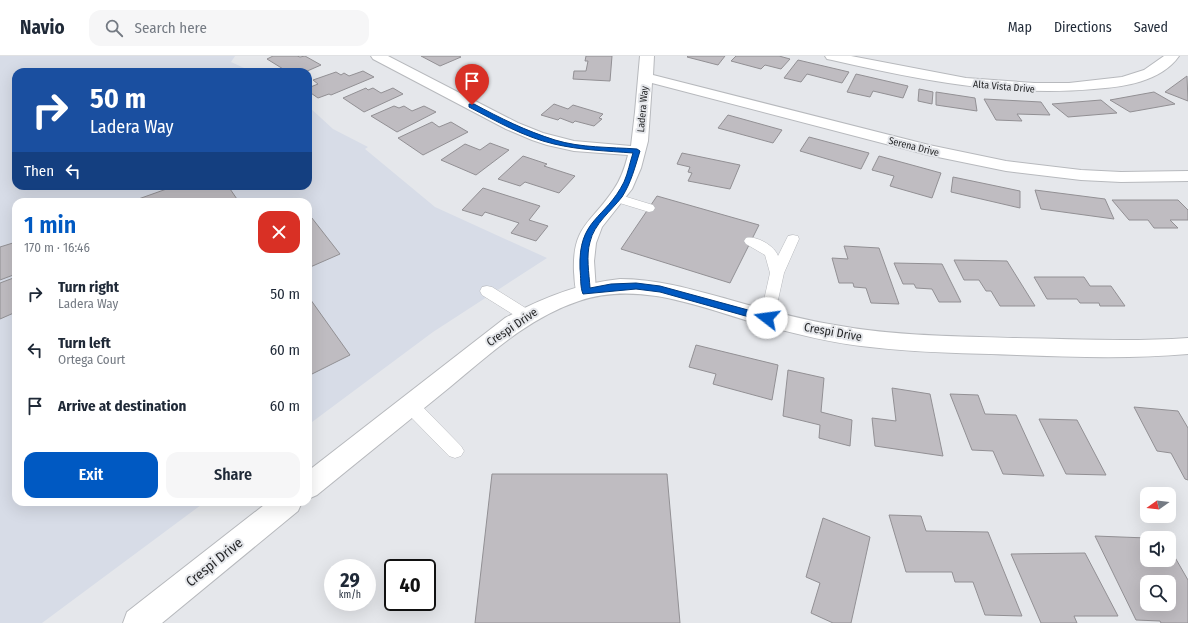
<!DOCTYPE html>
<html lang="en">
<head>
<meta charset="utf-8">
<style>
	:root { --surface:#fff; --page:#f6f6f7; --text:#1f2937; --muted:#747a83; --line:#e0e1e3; --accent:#0059c2 }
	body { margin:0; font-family:"Fira Sans Condensed",sans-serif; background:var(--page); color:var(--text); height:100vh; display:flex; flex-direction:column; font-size:15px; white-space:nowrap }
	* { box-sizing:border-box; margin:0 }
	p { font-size:13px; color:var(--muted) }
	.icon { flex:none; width:22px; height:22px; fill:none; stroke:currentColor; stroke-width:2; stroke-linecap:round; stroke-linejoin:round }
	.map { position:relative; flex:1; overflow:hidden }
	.side { position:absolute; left:12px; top:142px; width:300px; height:308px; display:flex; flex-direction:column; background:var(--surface); border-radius:12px; box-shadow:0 4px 16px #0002 }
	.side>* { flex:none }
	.guide { position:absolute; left:12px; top:12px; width:300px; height:122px; border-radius:12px; box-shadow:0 4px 16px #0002; background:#1a4fa0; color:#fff; overflow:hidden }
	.needle { width:26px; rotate:256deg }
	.tools { position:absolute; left:1140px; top:431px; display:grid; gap:8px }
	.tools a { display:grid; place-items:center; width:36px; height:36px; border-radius:8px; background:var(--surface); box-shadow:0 4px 16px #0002; font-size:20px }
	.speed { position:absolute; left:324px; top:503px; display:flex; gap:8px; font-size:20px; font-weight:700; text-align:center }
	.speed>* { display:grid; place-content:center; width:52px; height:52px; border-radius:50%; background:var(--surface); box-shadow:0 4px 16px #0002; line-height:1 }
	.speed small { font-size:10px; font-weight:400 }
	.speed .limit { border:2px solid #111; border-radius:6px; background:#fff; color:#111 }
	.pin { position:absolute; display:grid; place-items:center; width:34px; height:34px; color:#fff; margin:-41px -17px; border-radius:50% 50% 50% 0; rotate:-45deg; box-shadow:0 0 4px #0007 }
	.pin .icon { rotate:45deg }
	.me { position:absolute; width:44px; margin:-22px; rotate:285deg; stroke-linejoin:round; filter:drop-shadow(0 0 3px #0008) }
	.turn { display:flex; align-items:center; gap:14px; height:84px; padding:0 12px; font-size:18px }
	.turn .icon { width:52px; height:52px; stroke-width:2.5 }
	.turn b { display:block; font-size:28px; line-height:34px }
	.then { display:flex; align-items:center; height:38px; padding:0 12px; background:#0003; gap:8px; font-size:15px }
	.round { display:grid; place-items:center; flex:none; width:42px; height:42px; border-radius:12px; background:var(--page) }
	.summary { display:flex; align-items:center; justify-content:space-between; height:68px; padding:0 12px }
	h1 { font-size:24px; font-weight:600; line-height:30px; color:var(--accent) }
	.action { display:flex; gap:8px; margin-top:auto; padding:8px 12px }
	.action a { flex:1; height:46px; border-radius:12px; background:var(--accent); color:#fff; font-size:16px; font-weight:600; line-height:46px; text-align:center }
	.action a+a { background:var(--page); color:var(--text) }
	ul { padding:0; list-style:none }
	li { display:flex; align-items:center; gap:12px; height:56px; padding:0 12px }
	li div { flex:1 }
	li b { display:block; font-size:15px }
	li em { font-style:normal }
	header { display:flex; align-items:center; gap:24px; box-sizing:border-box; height:56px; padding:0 20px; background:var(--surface); border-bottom:1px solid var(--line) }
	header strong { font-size:19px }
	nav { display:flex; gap:22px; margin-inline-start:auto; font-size:14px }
	.search { width:280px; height:36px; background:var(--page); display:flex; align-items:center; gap:10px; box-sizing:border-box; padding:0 14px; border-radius:12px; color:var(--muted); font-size:15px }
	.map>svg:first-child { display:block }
	.built { fill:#d7dce7 }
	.building { fill:#bfbcc1; stroke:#929094; fill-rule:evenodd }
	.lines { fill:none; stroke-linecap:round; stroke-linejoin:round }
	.service-casing { stroke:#b7b9bd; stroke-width:1 }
	.minor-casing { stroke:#b7b9bd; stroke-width:2 }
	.tertiary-casing { stroke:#b7b9bd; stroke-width:2 }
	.service { fill:#fff; fill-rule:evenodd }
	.minor { fill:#fff; fill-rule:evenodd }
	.tertiary { fill:#fff; fill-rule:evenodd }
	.route { fill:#0059c2; stroke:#003a7e }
	.labels { text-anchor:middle; stroke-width:4; stroke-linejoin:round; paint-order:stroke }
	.far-street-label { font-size:10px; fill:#27282a; stroke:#e5e7eb }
	.street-label { font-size:12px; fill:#27282a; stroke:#e5e7eb }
	.near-street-label { font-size:14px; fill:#27282a; stroke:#e5e7eb }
</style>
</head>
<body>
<header>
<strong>Navio</strong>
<div class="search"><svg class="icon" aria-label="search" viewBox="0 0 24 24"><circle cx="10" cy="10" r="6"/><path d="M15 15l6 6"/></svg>Search here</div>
<nav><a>Map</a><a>Directions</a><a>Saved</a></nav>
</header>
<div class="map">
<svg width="1188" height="567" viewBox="0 0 1188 567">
	<rect width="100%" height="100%" fill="#e5e7eb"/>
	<path class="built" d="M0 0H235L231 6 253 16H16V130H308V50L333 73 368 91 365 93 435 151 547 202 433 276 308 369V146H16V446H205L42 567H0Z"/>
	<path class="building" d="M273 0H297L300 1 305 0 321 9 305 16 296 13 288 16 267 3Z
		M421 0H459L461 1 440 10Z
		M586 0H612L610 25 573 23 574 15H586L588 5H585Z
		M688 0H725L718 9 687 1Z
		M736 0H779L790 3 781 13 765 9 761 13 731 5Z
		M798 4 849 16 842 27 807 18 801 26 784 22Z
		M363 15 374 21 331 39 329 38 318 42 308 35V32L318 28 313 24 336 16 341 19 344 17 349 20Z
		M856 18 908 30 903 42 873 35 870 41 847 36Z
		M1187 20 1188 45 1165 36Z
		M366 32 368 34 373 32 381 37 393 32 403 38 364 56 343 42Z
		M919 33 933 36 932 48 918 45Z
		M936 36 975 42 977 55 936 49Z
		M1154 36 1175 48 1130 56 1110 44Z
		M984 43 1041 46 1050 59 1017 58 1022 65 996 64Z
		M1101 44 1117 57 1068 61 1052 48Z
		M554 48 568 53 573 49 603 58 599 62 602 63 594 70 575 65 573 67 560 62 558 64 541 59Z
		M394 50 399 52 404 50 412 55 424 50 436 56 397 76 371 60Z
		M728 59 782 74 773 87 718 72Z
		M432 66 439 71 451 66 468 76 423 99 398 82Z
		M809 81 869 97 861 113 800 95Z
		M490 87 509 94 476 119 441 104 465 88 480 94Z
		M682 97 740 109 730 133 688 125 692 117 688 116 690 111 677 108Z
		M523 100 547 108 544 110 575 120 559 137 525 126 520 130 498 123Z
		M879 100 941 117 932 142 890 130 894 120 872 114Z
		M953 121 1020 135V152L951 136Z
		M175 130H228L239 146H130Z
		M483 132 540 150 529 164 548 170 536 185 511 177 519 167 485 156 482 160 462 154Z
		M1035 134 1105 143 1114 163 1041 153Z
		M657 140 759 169 730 227 621 193Z
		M1112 144H1178L1188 154V164H1170L1178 172H1154L1148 164H1129Z
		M308 157 340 198 308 212Z
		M16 186V218L0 224V191Z
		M844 190 879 192 899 248 871 247 866 232 854 231 853 227H839L832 202 848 203Z
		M954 204 1007 205 1035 250H1000L991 235H986L979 224H964Z
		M894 207 942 208 961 246H939L932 233 916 232 914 228H903Z
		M16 221V256L0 263V227Z
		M1034 221H1084L1090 230H1111L1125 250H1100L1099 247H1080L1077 243H1047Z
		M308 240 350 299 308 320Z
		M696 289 778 309 772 344 713 328 716 318 689 311Z
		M788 314 824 322 821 356 852 364 850 390 819 382 820 369 783 360Z
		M892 332 930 338 943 400 875 390 872 362 896 365Z
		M950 338 978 339 985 358 1016 359 1044 420 1003 418 993 395 972 394Z
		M1134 351 1178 355 1188 372V424L1185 423 1171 397 1157 395Z
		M1039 363 1077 364 1106 419 1066 418Z
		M492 418H667L680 567H475Z
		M889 459 921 460 926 475 988 476 1022 560 985 559 973 526H955L952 516H906Z
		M823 462 870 481 851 567H833L811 557 820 527 806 521Z
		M1095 480 1147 482V504H1169V491L1188 524V567H1161L1160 565 1136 564ZM1147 526H1169V548H1147Z
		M1085 497 1118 560H1074L1077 567H1041L1011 498Z"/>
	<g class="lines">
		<g class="service-casing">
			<path id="service" d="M617 138 653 149 655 152 653 155 649 156 613 145 611 142 613 139Z
				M793 179 798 180 799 183 784 217 774 262 772 266 767 267 762 266 760 262 770 217 765 199 746 188 744 185 746 182C756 179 775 190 778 200L788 180Z
				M487 230 492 231 532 256 534 260 532 264 527 265 522 264 482 239 480 235 482 231Z
				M410 342 416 344 461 390 464 395 461 400 455 402 449 400 404 354 402 349 404 344Z"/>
		</g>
		<g class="minor-casing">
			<path id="minor" d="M371 0H388L518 67 543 77 574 85 631 90 635 56 640 0H654L653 19 929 89 1006 105 1081 114 1121 116 1188 115V125L1121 126 1081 124 1006 115 928 99 652 27 648 85 641 112 632 133 602 171 596 187 594 205 596 235 593 240 586 242 579 240C574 233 575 225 574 216 572 169 592 167 614 133 621 123 625 111 628 99L574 95 547 89 532 84 506 73 373 3Z
				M825 0H851L966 22 1034 27H1069L1122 21 1144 14 1164 0H1179C1161 26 1123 31 1094 33 1005 41 919 24 832 4L827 3Z"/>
		</g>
		<g class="tertiary-casing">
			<path id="tertiary" d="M620 223C657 223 691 233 727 243 762 253 798 263 835 269 894 280 954 280 1013 282 1071 283 1130 286 1188 282V298C1131 303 1074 301 1017 299 968 297 919 297 870 291 831 287 792 277 755 267 697 250 638 225 579 245 528 262 490 298 450 331 406 367 361 403 317 439L308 443V415L505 262C542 242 579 227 620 223Z
				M268 446H302L298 455 162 567H123L127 556Z"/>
		</g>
		<use href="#service" class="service"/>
		<use href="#minor" class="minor"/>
		<use href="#tertiary" class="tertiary"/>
	</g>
	<path class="route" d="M469 48H474C500 62 526 75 555 84 581 92 610 91 637 93L640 95C635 111 631 127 622 141 611 155 594 168 590 186 586 200 589 217 590 232L611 228 636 227 660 230 770 260 771 262 770 265 767 266 660 236 636 233 583 238C580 231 581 221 580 213 578 162 605 164 624 126 628 117 630 106 633 97 607 95 579 94 554 88 524 81 496 65 469 51Z"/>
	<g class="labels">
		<g class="far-street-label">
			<text transform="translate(1004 30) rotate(5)" y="4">Alta Vista Drive</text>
			<text transform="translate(642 53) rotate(-85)" y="4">Ladera Way</text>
			<text transform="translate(914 90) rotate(14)" y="4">Serena Drive</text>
		</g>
		<g class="street-label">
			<text transform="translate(512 271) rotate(-34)" y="4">Crespi Drive</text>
			<text transform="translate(833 276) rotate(10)" y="4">Crespi Drive</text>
		</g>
		<g class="near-street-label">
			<text transform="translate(214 506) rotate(-39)" y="5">Crespi Drive</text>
		</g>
	</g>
</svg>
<div class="tools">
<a><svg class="needle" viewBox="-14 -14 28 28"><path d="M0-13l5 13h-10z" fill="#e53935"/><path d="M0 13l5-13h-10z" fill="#747a83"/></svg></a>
<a><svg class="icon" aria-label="sound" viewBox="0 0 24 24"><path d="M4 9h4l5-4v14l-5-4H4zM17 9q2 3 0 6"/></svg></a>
<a><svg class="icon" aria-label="search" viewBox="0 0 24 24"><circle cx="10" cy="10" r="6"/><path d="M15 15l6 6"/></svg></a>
</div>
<div class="speed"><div>29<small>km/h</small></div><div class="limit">40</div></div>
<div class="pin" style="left:472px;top:49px;background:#d93025"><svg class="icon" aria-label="arrive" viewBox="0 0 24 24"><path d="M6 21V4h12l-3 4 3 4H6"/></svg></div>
<svg class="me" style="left:767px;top:262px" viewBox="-20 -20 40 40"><circle r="19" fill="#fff"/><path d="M0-13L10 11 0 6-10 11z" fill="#0059c2"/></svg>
<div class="guide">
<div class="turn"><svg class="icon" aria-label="right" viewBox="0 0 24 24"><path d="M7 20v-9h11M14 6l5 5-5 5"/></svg><div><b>50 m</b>Ladera Way</div></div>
<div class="then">Then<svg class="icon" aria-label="left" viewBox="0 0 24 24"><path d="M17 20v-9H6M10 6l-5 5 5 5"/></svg></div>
</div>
<section class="side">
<div class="summary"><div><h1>1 min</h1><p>170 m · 16:46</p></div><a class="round" style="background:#d93025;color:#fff"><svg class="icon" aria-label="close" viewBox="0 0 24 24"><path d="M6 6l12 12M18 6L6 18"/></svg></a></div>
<ul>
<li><svg class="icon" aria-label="right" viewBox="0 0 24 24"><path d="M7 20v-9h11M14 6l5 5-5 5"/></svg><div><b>Turn right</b><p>Ladera Way</p></div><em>50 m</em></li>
<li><svg class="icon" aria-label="left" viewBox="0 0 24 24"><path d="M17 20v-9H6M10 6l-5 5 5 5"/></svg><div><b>Turn left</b><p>Ortega Court</p></div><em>60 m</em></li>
<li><svg class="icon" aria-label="arrive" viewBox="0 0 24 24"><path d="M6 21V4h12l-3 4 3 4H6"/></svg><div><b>Arrive at destination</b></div><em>60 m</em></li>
</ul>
<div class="action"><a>Exit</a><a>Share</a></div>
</section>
</div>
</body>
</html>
